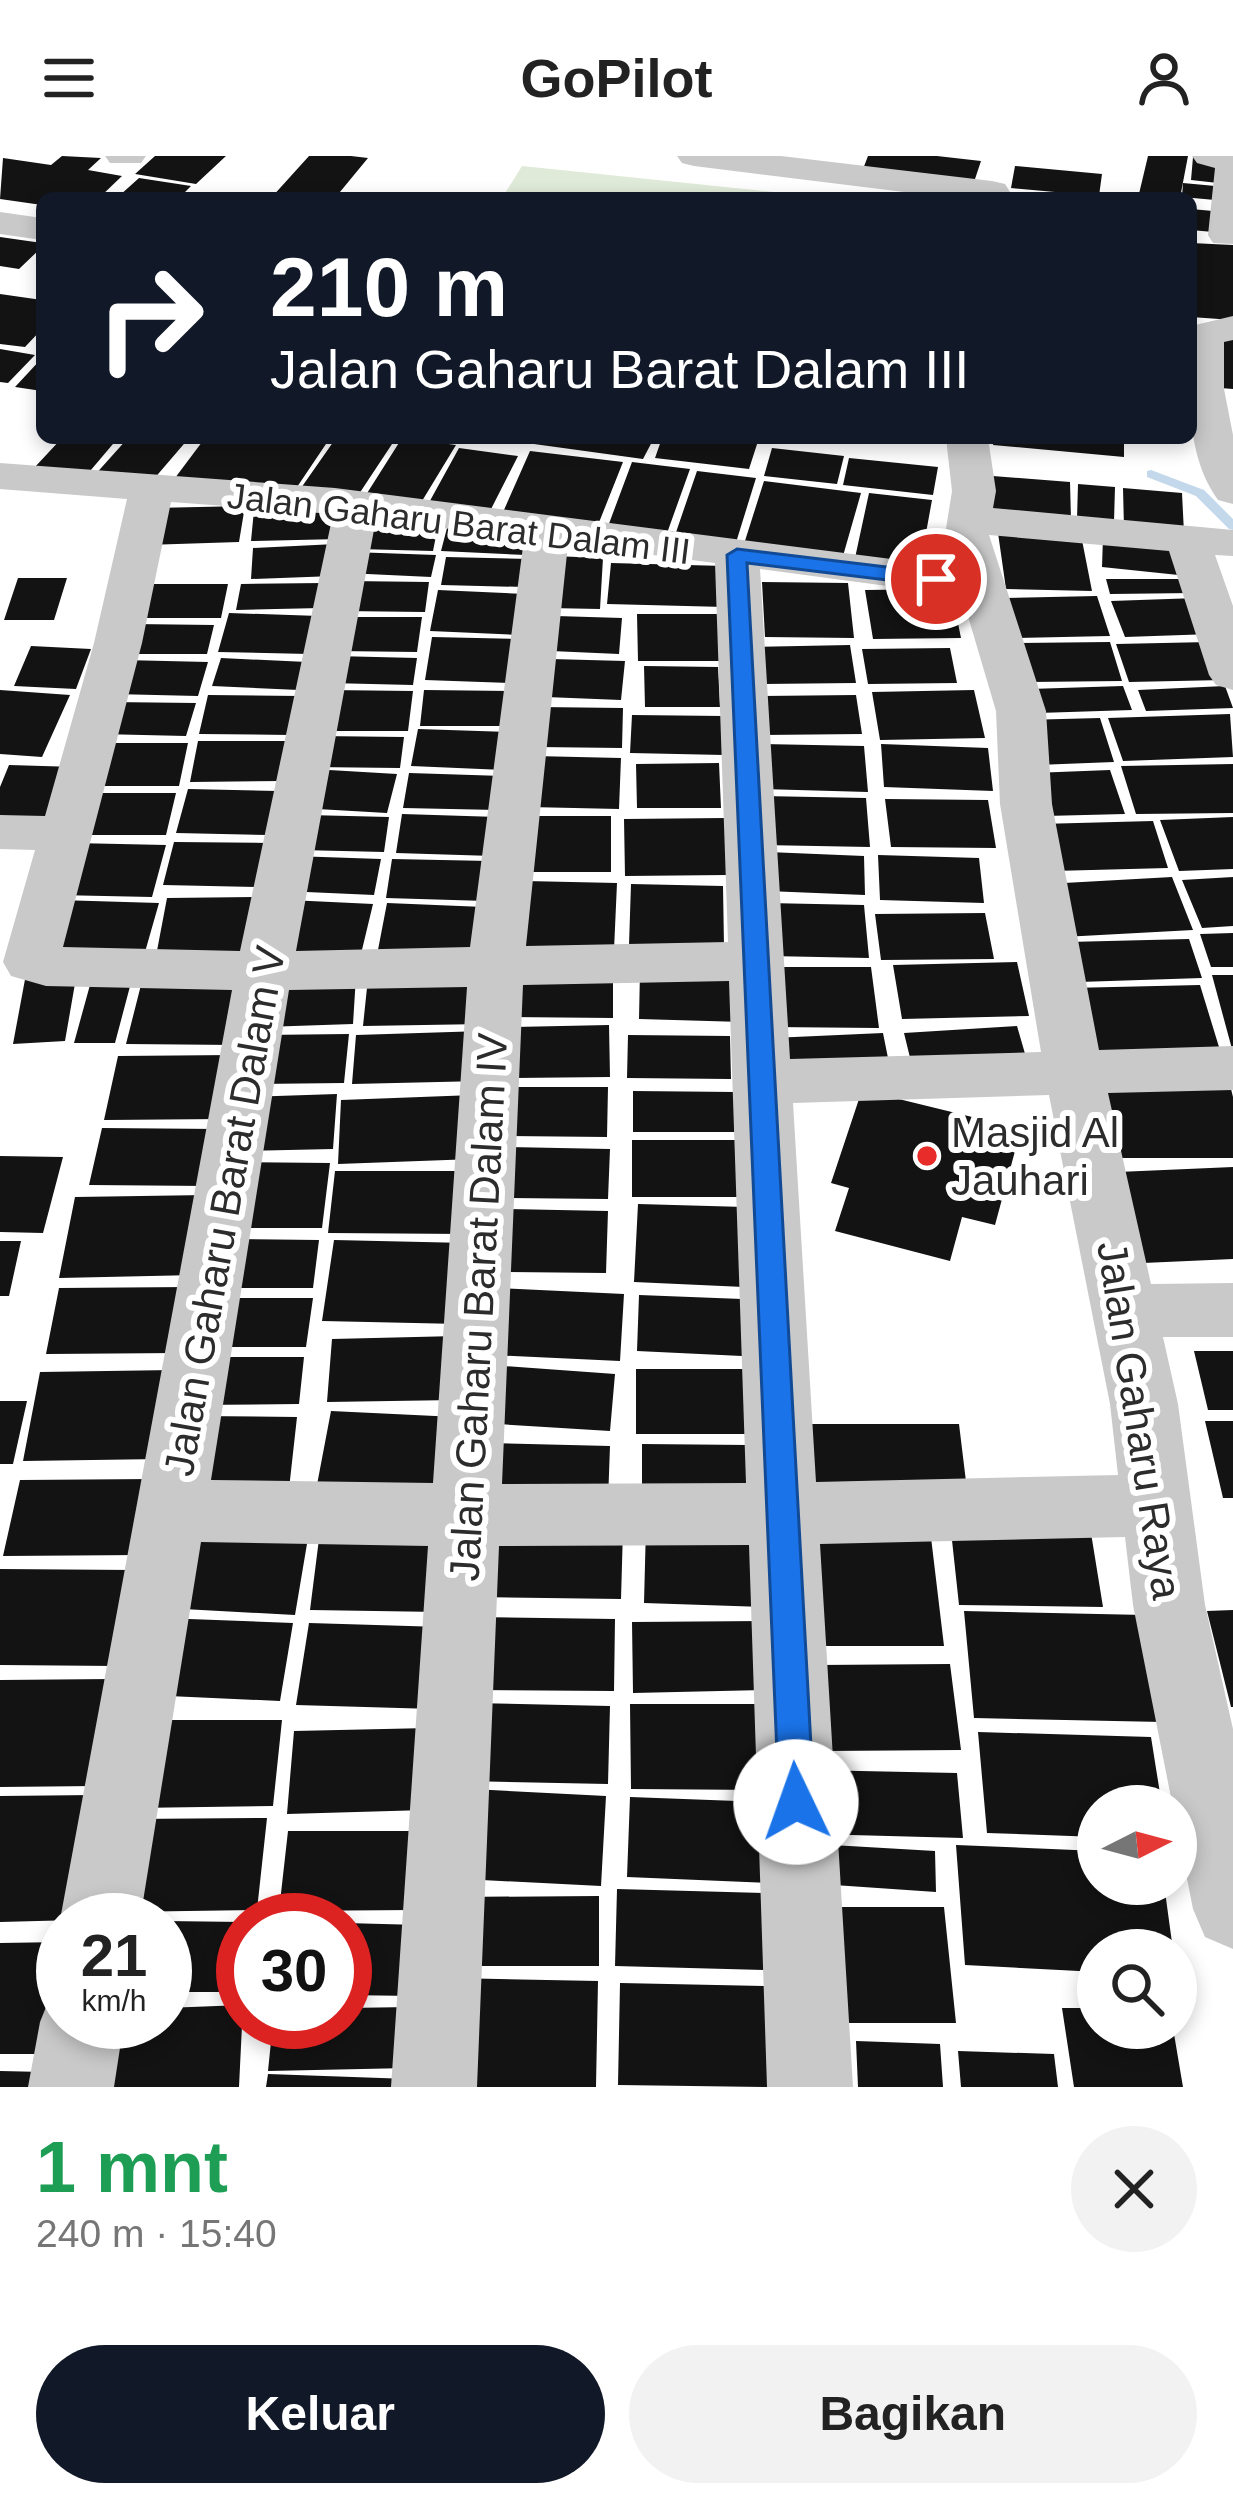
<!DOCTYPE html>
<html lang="id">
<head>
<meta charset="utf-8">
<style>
	:root { --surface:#fff; --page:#f2f2f2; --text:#222; --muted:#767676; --accent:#111827 }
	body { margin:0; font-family:Helvetica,sans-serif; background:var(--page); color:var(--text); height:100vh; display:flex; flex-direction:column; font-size:45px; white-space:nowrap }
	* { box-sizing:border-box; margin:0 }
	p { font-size:39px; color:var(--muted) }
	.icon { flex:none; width:66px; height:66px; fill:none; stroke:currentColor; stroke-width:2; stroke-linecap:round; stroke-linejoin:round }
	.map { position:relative; height:1931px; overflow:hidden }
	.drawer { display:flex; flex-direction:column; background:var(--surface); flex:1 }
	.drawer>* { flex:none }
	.hud { position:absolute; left:36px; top:36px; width:1161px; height:252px; border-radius:18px; box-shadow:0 6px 18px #0003; background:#111827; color:#fff; overflow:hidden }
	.needle { width:78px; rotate:84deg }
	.controls { position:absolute; left:1077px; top:1629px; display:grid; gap:24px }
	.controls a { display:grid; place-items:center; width:120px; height:120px; border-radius:50%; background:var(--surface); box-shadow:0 6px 18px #0003; font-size:60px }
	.speed { position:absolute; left:36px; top:1737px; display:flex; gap:24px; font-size:60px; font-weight:700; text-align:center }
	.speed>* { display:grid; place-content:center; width:156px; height:156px; border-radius:50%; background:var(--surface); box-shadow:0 6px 18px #0003; line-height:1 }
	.speed small { font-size:30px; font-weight:400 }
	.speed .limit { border:18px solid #d22; background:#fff; color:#111 }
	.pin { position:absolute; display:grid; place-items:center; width:102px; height:102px; color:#fff; margin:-51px; border:6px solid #fff; border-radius:50%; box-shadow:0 3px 12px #0007 }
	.me { position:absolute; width:132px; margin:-66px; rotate:357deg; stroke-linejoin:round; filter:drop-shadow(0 0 9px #0008) }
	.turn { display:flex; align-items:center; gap:42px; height:252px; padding:0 36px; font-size:54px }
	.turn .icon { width:156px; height:156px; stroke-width:2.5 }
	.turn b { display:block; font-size:84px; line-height:102px }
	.round { display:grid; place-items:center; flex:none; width:126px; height:126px; border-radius:63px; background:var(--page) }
	.head { display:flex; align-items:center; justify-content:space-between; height:204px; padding:0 36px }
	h1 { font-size:72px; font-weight:600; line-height:90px; color:#1e9e55 }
	.primary-button { display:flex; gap:24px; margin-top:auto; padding:24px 36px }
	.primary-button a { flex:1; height:138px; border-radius:72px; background:var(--accent); color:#fff; font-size:48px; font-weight:600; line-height:138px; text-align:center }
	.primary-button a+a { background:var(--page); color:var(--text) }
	header { display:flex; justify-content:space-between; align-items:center; height:156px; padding:0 36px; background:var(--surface); font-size:54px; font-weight:600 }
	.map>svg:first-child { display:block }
	.green { fill:#e0ead8 }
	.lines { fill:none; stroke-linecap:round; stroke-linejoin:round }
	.stream { fill:#c3d8eb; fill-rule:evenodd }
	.building { fill:#131313 }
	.minor { fill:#c9c9c9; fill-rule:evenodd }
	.route { fill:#1a73e8; stroke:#114b97; stroke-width:3 }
	.poi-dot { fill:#e72c29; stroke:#fff; stroke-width:4.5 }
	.labels { text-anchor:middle; stroke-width:12; stroke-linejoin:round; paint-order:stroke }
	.far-street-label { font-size:36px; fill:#2c2c2c; stroke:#fff }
	.poi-label { font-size:42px; fill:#2c2c2c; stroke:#fff; text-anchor:start }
	.street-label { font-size:42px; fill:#2c2c2c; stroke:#fff }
</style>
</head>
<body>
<header><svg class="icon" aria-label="menu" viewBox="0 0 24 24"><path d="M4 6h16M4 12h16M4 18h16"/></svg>GoPilot<svg class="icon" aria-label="person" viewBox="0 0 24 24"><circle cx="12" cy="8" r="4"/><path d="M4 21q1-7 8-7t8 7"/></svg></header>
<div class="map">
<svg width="1233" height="1931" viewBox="0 0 1233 1931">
	<rect width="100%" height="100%" fill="#fff"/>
	<path class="green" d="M522 10 832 42H502Z"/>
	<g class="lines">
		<path class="stream" d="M1151 314 1204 334 1233 363V374L1229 373 1196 340 1147 321V315Z"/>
	</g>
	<path class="building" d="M62 0 101 2 88 14 122 20 99 42H42V49L0 43 3 2 51 9Z
		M155 0H226L196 28 135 18Z
		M309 0H351L368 2 335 42H271Z
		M868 0H937L981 5 974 26 863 13Z
		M1148 0H1188L1180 42H1138Z
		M1193 1 1228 4 1227 28 1191 24Z
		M1015 10 1102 18 1099 40 1011 32Z
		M139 22 191 30 179 42 119 40Z
		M1183 27 1226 31V45L1182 41Z
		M1191 53 1224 56V77L1191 74Z
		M0 81 42 87V91L19 113 0 110Z
		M1191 87 1233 89V164L1191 161Z
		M0 138 42 144V173L25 191 0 188Z
		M1218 181 1233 182V233L1220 232Z
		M0 193 35 199 8 227 0 226Z
		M42 202V235L15 231Z
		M62 282H118L85 321 34 312Z
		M128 282H189L147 331 93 321Z
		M205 282H330L291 340 175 322Z
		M336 282H396L357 341 301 332Z
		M402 282 456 289 419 350 364 342Z
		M537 282H654L643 303 534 288Z
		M662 282H759L749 313 655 302Z
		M994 282H1124V301L993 289Z
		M459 292 518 300 487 361 426 352Z
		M772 292 844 300 837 328 764 320Z
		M530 295 623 306 596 374 500 363Z
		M849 302 938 311 933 339 843 329Z
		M632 306 690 313 666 380 607 373Z
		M697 315 756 322 734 393 673 385Z
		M980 319 1070 326 1071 364 979 357Z
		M764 325 861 337 843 400 744 388Z
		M1078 328 1115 331 1114 366 1077 363Z
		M1123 332 1182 337 1184 377 1124 372Z
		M869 337 932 344 920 410 855 402Z
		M245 350 239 386 146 389 153 352Z
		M342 352 340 383 251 385 254 354Z
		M365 363 439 365 433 395 358 393Z
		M447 372 529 375 526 399 441 395Z
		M998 377 1081 379 1092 435 1006 433Z
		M1103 381 1187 389 1188 420 1102 411Z
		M336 388 334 420 251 423 253 392Z
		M352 396 436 399 431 421 346 417Z
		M553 400 603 402 600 453 548 452Z
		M446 401 529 403 525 431 441 429Z
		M611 407 725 410V451L607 448Z
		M18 422H67L54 464H4Z
		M1106 423H1190L1194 437 1110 438Z
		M348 425 429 426 425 456 341 455Z
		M762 426 848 427 854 482 765 481Z
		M324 427 321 452 236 454 241 428Z
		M143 428H228L221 462H134Z
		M951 433 961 482 873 483 865 434Z
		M438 434 525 438 519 479 430 475Z
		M1097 440 1110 480 1015 482 1004 442Z
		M1197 442 1212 478 1125 481 1111 445Z
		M229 457 319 460 309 498 218 496Z
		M637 458H720L723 505H638Z
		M556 460 622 462 619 498 551 495Z
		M344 461H422L417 496 337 495Z
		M134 468 214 469 207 498H125Z
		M432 481 518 483 513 527 425 524Z
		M1110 486 1122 525 1029 526 1019 487Z
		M1209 486 1224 524 1129 526 1116 488Z
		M850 489 856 527 757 528 752 491Z
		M31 490 91 493 76 533 14 530Z
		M950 492 957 527 868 528 862 493Z
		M335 500 417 502 413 529 329 527Z
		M221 502 307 506 299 534 212 530Z
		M551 503 625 505 621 544 546 541Z
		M123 504 208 506 198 540 113 538Z
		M644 510 718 511 720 551H645Z
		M1123 530 1132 554 1038 557 1030 533Z
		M1225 530 1233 552 1146 555 1138 534Z
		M0 534 70 539 42 601 0 598Z
		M328 534 413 535 408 575H320Z
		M424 534 514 535 512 570H420Z
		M974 534 985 582 880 584 872 536Z
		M208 539 299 540 291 579 199 578Z
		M856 539 862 578 761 579 757 540Z
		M110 546 196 547 186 580 100 578Z
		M539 551 623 552 622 592 537 591Z
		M1230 558 1233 601 1123 605 1108 562Z
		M632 559 723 560 724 599 630 597Z
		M1100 562 1114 606 1037 609 1024 564Z
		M418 573 509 576 504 614 411 610Z
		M318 580 404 581 400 612 312 611Z
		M198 585H289L283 625 190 626Z
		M98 587H188L179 630H87Z
		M760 588 864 590 868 636 761 633Z
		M881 588 988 592 993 635 884 631Z
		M534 600 621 602 619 653 529 651Z
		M719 607 721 652H637L636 608Z
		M1233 608V657L1136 658 1121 610Z
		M9 609 76 611 53 673 0 671V631Z
		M312 613 397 618 387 657 300 652Z
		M1110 614 1125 658 1045 660 1033 617Z
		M409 617 503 620 498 654 403 652Z
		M188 633 277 635 268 679 176 677Z
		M84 637H176L166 679H73Z
		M761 640 866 642 870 691 762 689Z
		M885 643 988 644 996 692 891 691Z
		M402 658 498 661 493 700 396 697Z
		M308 659 389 661 384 696 300 694Z
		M527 660H611V716H525Z
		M1233 661V713L1179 715 1160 664Z
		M725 662 728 719 625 720 624 663Z
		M1153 665 1168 712 1053 715 1040 668Z
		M174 686 269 687 261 731 163 729Z
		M73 687 166 689 152 741 57 739Z
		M768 696 864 700 865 739 767 735Z
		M878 699 979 702 984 747 880 744Z
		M293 700 381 703 374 739 284 735Z
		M392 703 490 705 486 745 386 742Z
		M1172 721 1193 774 1063 781 1046 728Z
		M1233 721V770L1202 772 1182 724Z
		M525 725 617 727 614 794 519 792Z
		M631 728 723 730 724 791 629 789Z
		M254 741 246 799 156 800 167 742Z
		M58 744 159 747 143 803 40 800Z
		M289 744 373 748 361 798 275 794Z
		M387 747 484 751 476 803 377 799Z
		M767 747 864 749 869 802 769 800Z
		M985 757 994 803 881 804 875 758Z
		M1233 777V811H1211L1200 778Z
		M1189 783 1202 822 1079 826 1068 786Z
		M1017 806 1029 860 902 863 893 809Z
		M768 811H871L879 872 772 871Z
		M640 815 741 818 743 866 639 863Z
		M77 816 65 885 13 888 26 818Z
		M511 816H613V862L508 861Z
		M93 818 133 819 115 887H74Z
		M1212 819H1233V893H1232Z
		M356 820 353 868 264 871 270 822Z
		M485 820 484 868 363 870 368 822Z
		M143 821 250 822 237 889 126 888Z
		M1200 829 1223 904 1088 907 1070 832Z
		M609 869 610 921 513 922 514 871Z
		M1017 870 1028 908 913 914 904 877Z
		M483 875 482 925 352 928 356 879Z
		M883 877 890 912 778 917 772 882Z
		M349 878 344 927 256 928 262 879Z
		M628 879 730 880 731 923 627 922Z
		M233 899 223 963 104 964 118 900Z
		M1090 921H1228L1233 941V1002H1107Z
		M510 931H608L607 981 507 980Z
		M862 934 1021 973 995 1069 962 1061 950 1105 835 1075 849 1032 831 1027Z
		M633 935 735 936 736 976H633Z
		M337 938 333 993 243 995 249 941Z
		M474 939V1003L338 1008 341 944Z
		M102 972 218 973 208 1030 89 1029Z
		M632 984H738L740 1041H632Z
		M503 991 610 993 608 1043 499 1042Z
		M0 1000 63 1001 43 1077 0 1076Z
		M239 1006 330 1007 322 1072H228Z
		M1233 1011V1103L1143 1107 1118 1016Z
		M335 1015H471L467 1078 328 1077Z
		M207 1039 196 1119 59 1122 75 1041Z
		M638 1048 745 1051 744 1131 634 1126Z
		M505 1053 608 1055 606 1117 501 1116Z
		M228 1083 319 1084 313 1132H221Z
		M334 1084 467 1087 460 1168 322 1165Z
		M0 1085H21L9 1140H0Z
		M189 1131 179 1197 46 1198 59 1132Z
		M497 1132 624 1138 620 1205 490 1199Z
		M639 1139 742 1143V1200L637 1195Z
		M217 1142H313L306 1191H210Z
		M457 1180 455 1244 327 1246 332 1183Z
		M1194 1195H1233V1254H1208Z
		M200 1201H304L299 1248 194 1249Z
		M490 1209 615 1218 610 1275 482 1267Z
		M636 1213H749L752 1278H636Z
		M174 1214 161 1303 23 1305 40 1216Z
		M0 1245H27L13 1308H0Z
		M331 1255 456 1261 445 1342 316 1334Z
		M196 1260 297 1261 288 1342H184Z
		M1205 1265H1233V1342H1223Z
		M806 1268H959L968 1342 811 1341Z
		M485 1287 610 1290 608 1345 481 1342Z
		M642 1288 748 1289 751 1340 642 1339Z
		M154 1323 141 1399 3 1400 20 1324Z
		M184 1364 310 1370 295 1459 165 1452Z
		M646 1370 764 1374V1451L644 1447Z
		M481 1371 623 1373 621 1443 476 1441Z
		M802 1373H930L944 1490H810Z
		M320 1375 447 1377 440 1456 310 1454Z
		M951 1375 1091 1377 1103 1451 959 1449Z
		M0 1413 133 1414 116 1510 0 1509Z
		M1233 1454V1551H1231L1207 1455Z
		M964 1455 1145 1459 1163 1566 974 1562Z
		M476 1461 615 1463 614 1535 472 1534Z
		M162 1462 293 1467 280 1545 147 1539Z
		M763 1465 768 1534 633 1537 632 1466Z
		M309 1467 442 1471 434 1553 296 1549Z
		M950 1508 961 1594 825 1595 818 1509Z
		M112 1523 96 1630 0 1631V1524Z
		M471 1547 610 1550 608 1628 465 1625Z
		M630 1548H763L766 1634 631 1633Z
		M148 1564H282L273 1650 134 1652Z
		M429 1572 426 1654 287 1658 294 1575Z
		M978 1576 1151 1581 1162 1650H1098V1681L987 1677Z
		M811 1614 957 1617 963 1682 814 1678Z
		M472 1633 606 1640 601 1730 463 1723Z
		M95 1639 76 1764 0 1766V1640Z
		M630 1641 766 1646 767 1727 627 1721Z
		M267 1662 257 1754 119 1756 131 1663Z
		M288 1675H420L414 1754 279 1755Z
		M832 1689 935 1695 936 1736 834 1729Z
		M956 1689 1098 1695V1728H1164L1173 1794H1098V1816L965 1809Z
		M617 1733 766 1737 768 1814 615 1810Z
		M599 1740V1810H452L456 1741Z
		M831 1751H944L956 1867H839Z
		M165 1765 243 1766V1836H165Z
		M345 1767 420 1769 414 1840 345 1839Z
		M63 1786 49 1898H0V1787Z
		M453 1822 598 1825 596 1931H445Z
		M620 1827 765 1830 768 1931 618 1929Z
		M243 1849 239 1931H86L95 1866H165V1852Z
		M411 1851 409 1912 268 1915 273 1866H345V1852Z
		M1062 1852H1098V1872H1173L1183 1931H1074Z
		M856 1885 940 1888 943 1931H858Z
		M958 1895 1054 1898 1058 1931H961Z
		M0 1915 44 1916 41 1931H0Z
		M268 1918 409 1923 408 1931H266Z"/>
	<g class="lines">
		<path class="minor" d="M105 0H146L141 7H110Z
			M677 0H781L992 25 1005 28 1010 36 1006 42H953L694 10 682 7Z
			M1192 0H1233V88L1213 87 1208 79 1215 12 1197 7Z
			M0 56 42 62V84L0 78Z
			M1233 160V184L1224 186V233L1233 279V348L1218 344C1182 293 1191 230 1191 170Z
			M946 282H988L996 335 993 352 1233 374V400L1215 399 1233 450V534L1216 529 1209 519 1169 395 989 379 1046 555 1052 648 1099 894 1233 890V934L1108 937 1151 1128 1233 1127V1181H1163L1178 1248 1205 1449 1233 1573V1793L1205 1781 1193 1753 1133 1449 1125 1381 820 1388 853 1931H767L749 1389 499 1390 477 1931H391L428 1390 201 1386 140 1764H63V1772L60 1764 232 834 46 830 11 820 3 806 35 694 0 693V659L45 660 94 487 127 343 0 333V307L335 332 954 411 945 379 952 335ZM171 346 333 358 240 795 63 791 142 487ZM376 363 524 383 470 791 296 795ZM568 388 715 407 728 786 526 790ZM760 413 962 440 996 555 1000 648 1041 896 790 903ZM729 825 746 1327 502 1328 523 829ZM467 831 433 1327 211 1324 289 834ZM1049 939 1110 1248 1118 1319 816 1326 793 947Z
			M63 1832V1866H124L114 1931H28L40 1866 52 1836Z"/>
	</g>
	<path class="route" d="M737 393 936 417 946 423 936 430 747 407 814 1646 809 1658 796 1663 784 1658 779 1646 727 399Z"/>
	<circle class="poi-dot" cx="927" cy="1000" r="12"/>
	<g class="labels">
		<g class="far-street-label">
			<text transform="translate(459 367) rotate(7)" y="13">Jalan Gaharu Barat Dalam III</text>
		</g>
		<g class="poi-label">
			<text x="951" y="991">Masjid Al<tspan x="951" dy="48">Jauhari</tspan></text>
		</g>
		<g class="street-label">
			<text transform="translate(224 1055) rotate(-80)" y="15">Jalan Gaharu Barat Dalam V</text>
			<text transform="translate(478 1151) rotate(-87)" y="15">Jalan Gaharu Barat Dalam IV</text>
			<text transform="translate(1140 1264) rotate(81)" y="15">Jalan Gaharu Raya</text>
		</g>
	</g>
</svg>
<div class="controls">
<a><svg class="needle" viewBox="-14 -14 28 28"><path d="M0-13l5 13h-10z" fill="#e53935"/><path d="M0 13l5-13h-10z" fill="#767676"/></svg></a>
<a><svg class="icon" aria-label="search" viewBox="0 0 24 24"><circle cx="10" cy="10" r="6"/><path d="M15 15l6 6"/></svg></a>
</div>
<div class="speed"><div>21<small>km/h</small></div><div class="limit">30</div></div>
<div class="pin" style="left:936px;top:423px;background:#d93025"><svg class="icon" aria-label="arrive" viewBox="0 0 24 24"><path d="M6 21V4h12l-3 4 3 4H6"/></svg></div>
<svg class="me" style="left:796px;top:1646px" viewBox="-20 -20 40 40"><circle r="19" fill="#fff"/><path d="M0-13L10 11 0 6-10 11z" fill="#1a73e8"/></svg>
<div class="hud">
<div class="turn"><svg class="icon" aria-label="right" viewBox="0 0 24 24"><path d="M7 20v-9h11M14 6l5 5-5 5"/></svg><div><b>210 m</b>Jalan Gaharu Barat Dalam III</div></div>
</div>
</div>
<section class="drawer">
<div class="head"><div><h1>1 mnt</h1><p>240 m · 15:40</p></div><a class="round"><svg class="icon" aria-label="close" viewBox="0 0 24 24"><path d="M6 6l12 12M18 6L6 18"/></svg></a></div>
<div class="primary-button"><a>Keluar</a><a>Bagikan</a></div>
</section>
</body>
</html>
